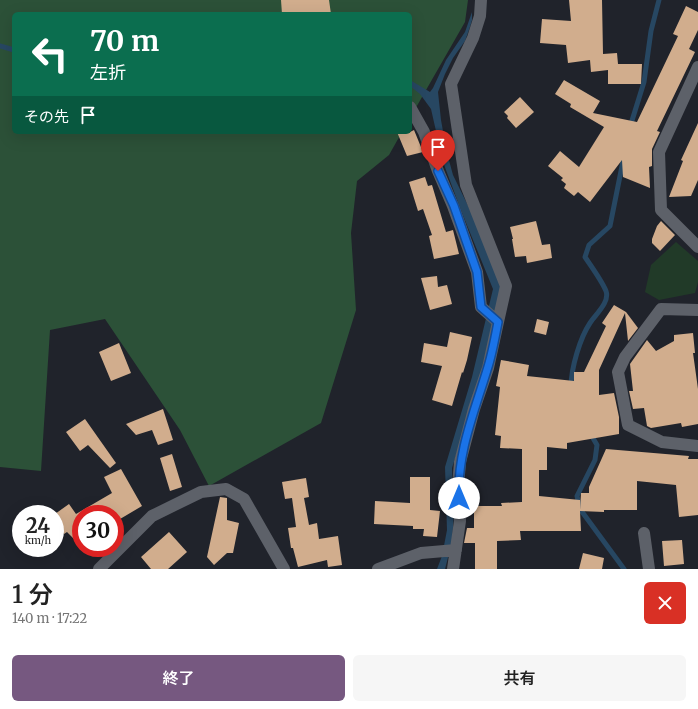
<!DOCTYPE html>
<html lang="ja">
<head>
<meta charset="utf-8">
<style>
	:root { --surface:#fff; --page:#f6f6f6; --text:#222; --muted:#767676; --accent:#765880 }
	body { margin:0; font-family:Merriweather,"Noto Sans JP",serif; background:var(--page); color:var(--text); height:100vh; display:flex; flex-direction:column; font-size:15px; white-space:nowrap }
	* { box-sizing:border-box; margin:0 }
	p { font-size:13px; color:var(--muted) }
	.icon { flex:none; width:22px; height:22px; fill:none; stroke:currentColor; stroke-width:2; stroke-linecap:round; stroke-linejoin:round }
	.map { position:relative; height:569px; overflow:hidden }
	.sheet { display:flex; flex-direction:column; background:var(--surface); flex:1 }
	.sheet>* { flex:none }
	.hud { position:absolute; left:12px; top:12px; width:400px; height:122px; border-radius:6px; box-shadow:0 4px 16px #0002; background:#0b6e4f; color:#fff; overflow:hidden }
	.speed { position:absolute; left:12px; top:505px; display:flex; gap:8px; font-size:20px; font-weight:700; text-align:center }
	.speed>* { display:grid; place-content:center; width:52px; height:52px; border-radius:50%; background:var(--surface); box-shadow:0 4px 16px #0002; line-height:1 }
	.speed small { font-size:10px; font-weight:400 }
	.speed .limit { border:6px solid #d22; background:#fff; color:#111 }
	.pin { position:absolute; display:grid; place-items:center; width:34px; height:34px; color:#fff; margin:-41px -17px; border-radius:50% 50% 50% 0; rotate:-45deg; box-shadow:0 0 4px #0007 }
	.pin .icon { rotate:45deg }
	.me { position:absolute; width:44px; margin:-22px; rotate:0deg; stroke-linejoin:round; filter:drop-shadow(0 0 3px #0008) }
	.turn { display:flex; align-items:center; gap:14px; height:84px; padding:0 12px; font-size:18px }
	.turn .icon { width:52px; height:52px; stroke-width:2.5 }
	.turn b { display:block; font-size:28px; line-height:34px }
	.then { display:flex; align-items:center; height:38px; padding:0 12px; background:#0003; gap:8px; font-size:15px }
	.round { display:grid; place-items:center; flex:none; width:42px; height:42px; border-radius:6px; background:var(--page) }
	.head { display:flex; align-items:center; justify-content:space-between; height:68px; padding:0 12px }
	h1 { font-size:24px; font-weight:600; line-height:30px }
	.button { display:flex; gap:8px; margin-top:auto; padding:8px 12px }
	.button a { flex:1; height:46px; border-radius:6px; background:var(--accent); color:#fff; font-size:16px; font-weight:600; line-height:46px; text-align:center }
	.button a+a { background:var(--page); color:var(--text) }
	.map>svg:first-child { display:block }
	.green { fill:#213a28 }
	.forest { fill:#2c5138 }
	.water { fill:#274762 }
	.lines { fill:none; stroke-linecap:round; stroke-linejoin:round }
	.stream { stroke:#274762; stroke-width:5 }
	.building { fill:#d1ad8d }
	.street { stroke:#5d6169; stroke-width:12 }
	.route-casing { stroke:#114b97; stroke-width:10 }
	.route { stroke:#1a73e8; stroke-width:7 }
</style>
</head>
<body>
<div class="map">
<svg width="698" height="569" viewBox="0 0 698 569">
	<rect width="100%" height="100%" fill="#20232b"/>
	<path class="green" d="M676 242 698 261V282L695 293 659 300 645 292 651 265Z"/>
	<path class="forest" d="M0 0H468L465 22 410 118V14H14V132H402L389 155 357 181 351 233 356 310 321 423 209 486 180 430 105 319 50 330 41 471 0 467Z"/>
	<path class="water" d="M472 12V20L470 27 465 41 453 58 445 74 438 92 441 120 447 153 453 175 476 222 501 287 480 378 452 468 454 512 452 542 445 569H437L442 556 447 530 445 467 472 377 493 289 462 213 443 162 431 109 420 94 410 86V80L430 92 433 88 446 60 465 32Z"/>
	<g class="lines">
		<path class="stream" d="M0 46 14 50
			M630 127 644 82 651 31 659 0
			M571 387C571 368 580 338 590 323 596 314 610 302 606 291 602 281 591 266 585 257L589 245 610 226 624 156
			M590 433 597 445 595 460 577 496 580 509 624 569"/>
	</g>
	<path class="building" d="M281 0H329L331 14H282Z
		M569 0H602L603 54 617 53 618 64H642L641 84H608V70L591 72 590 60 568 63 566 45 540 43 542 19 571 21Z
		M686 6 698 12V30L689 49 695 52 657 131 660 132 652 149V166L649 167 650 188 623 177 622 160 590 202 578 192 574 196 564 188 566 184 561 180 563 178 548 166 560 151 579 167 604 127 570 107 571 104 555 94 564 80 600 101 593 113 637 122 678 36 673 34Z
		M520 97 534 112 516 128 507 118 508 116 504 112Z
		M698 123V180L691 196 669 197 683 161 681 160Z
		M414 130 423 152 407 156 397 132H410Z
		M425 177 428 186 432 185 446 232 453 230 459 254 434 259 429 236 432 235 423 209 418 211 409 182Z
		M536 221 542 245 550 244 552 258 527 263 526 256 515 257 512 239H513L510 227Z
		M661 221 675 235 660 251 652 243V239L657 226Z
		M437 276 438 287 447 285 452 304 430 310 421 278Z
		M614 305 626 312 638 328 628 341 625 313 599 370V395L614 393 619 417V434L567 443V449L547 447V470H539V496L580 500V510L581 493H589V487L606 449 689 456 688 459H698V515L679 517 676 485 637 481V510H604V512L580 511 581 531H520L521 540 497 541V569H475V543H464L467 528H474V506H502L501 503 522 502V449L500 448 501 436 495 435 500 387 496 386 501 360 529 365 527 376 574 381V372H584L606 326 602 323Z
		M537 319 549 322 546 335 534 332Z
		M450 332 472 337 467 360 463 373 462 372 452 406 432 400 442 366 421 362 424 343 447 347Z
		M693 333 695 353H693L698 389V424L682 427 681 423 651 428 647 426 644 408 633 409 629 391H633L630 364 647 340 656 351 674 341V335Z
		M119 343 131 373 111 381 99 352Z
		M163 409 173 440 158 445 152 430 136 435 126 424Z
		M85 419 116 463 110 468 88 445 80 451 66 432Z
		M172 454 182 487 170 491 160 458Z
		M121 469 142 506 115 522V514H81V546L67 532 64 534 55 521V514L69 504 76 514 112 493 104 477Z
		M410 477H430V510L440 511 437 537 423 536 424 529H413V526L374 524 375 501 410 503Z
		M306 478 309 497 304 498 309 525 317 523 319 539 338 536 342 565 328 567 327 560 298 567 293 548H291L288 528 296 527 292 498 285 499 282 482Z
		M220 497 227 498V520L239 523 233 553H227L214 565 207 557Z
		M169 532 187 552 168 569H151L141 557Z
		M682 540 684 564 664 566 662 541Z
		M583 553 604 558 602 569H579Z"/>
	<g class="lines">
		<path class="street" d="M481 0 480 16 473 38 451 84 466 185 506 286 498 322
			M698 67 659 152 661 210 698 247
			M410 107 424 132 438 171 453 206 477 272 481 307 498 322 488 368 474 409 460 462 458 487 460 521 453 569
			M698 310 661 309 625 357 618 372 628 425 662 442 698 446
			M644 533 649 569
			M99 569 152 516 201 492 226 489 244 499 284 569
			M378 569 421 553 456 550"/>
	</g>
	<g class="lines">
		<g class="route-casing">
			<path id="route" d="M438 171 454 206 477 272 481 307 498 322C495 338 492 355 487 370 474 413 457 453 459 498"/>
		</g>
		<use href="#route" class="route"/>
	</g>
</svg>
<div class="speed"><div>24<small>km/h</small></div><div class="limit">30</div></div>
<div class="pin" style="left:438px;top:171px;background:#d93025"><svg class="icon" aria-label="arrive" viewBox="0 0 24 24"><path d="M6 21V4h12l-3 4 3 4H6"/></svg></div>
<svg class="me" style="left:459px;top:498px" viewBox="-20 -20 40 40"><circle r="19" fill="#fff"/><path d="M0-13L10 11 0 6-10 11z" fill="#1a73e8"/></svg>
<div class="hud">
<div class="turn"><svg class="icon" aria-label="left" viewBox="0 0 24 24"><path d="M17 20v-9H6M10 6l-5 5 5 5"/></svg><div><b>70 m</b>左折</div></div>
<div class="then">その先<svg class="icon" aria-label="arrive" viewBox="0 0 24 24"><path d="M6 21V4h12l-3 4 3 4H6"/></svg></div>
</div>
</div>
<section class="sheet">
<div class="head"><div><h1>1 分</h1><p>140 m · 17:22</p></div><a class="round" style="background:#d93025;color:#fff"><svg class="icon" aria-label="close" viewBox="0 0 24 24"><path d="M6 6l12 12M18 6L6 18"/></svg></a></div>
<div class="button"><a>終了</a><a>共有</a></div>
</section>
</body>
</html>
